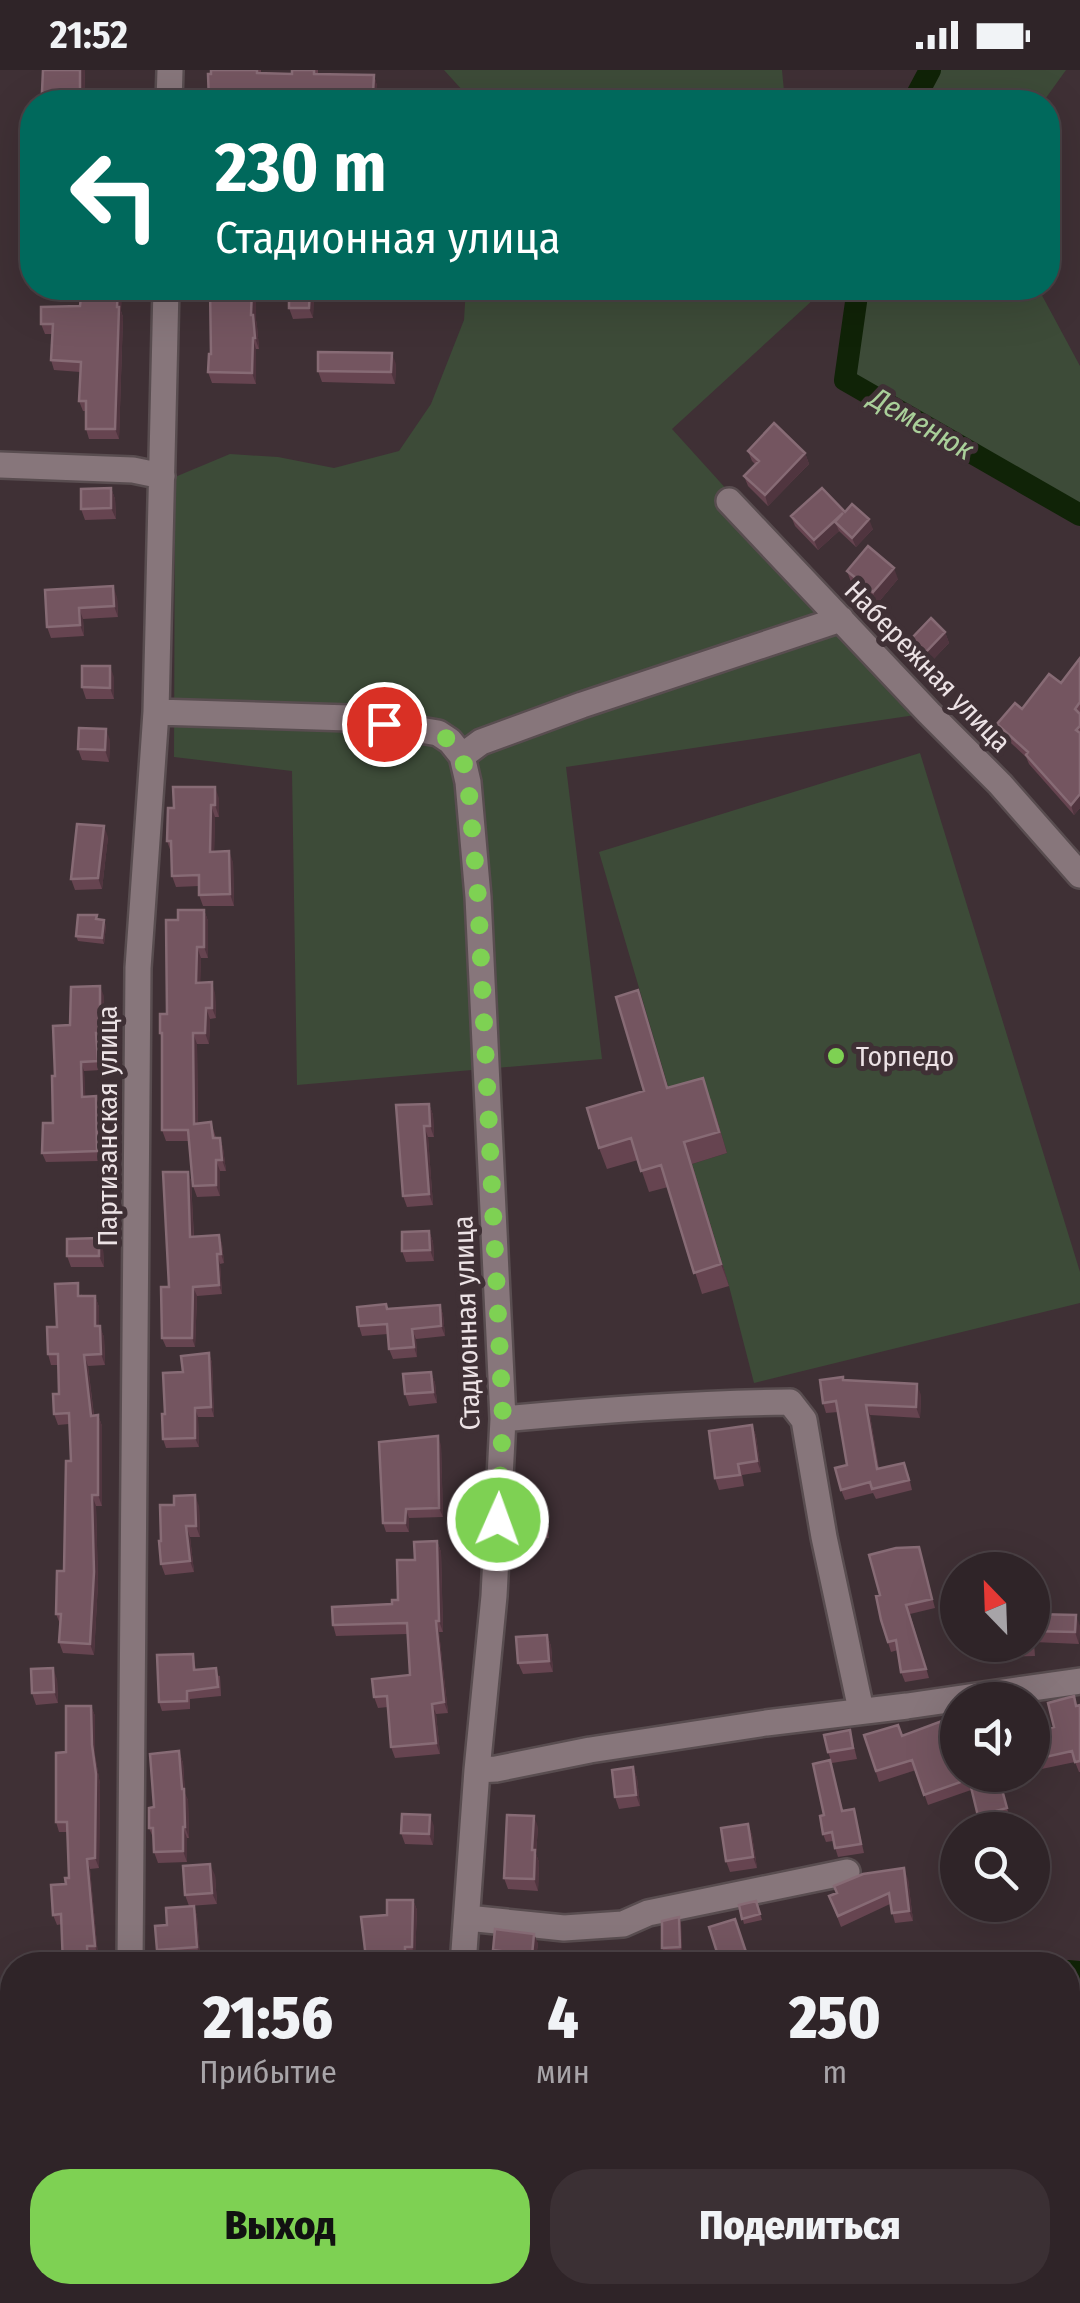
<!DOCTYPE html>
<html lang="ru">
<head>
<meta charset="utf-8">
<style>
	:root { --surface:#2f2428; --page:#3b3034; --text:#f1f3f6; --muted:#a7a4a8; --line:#4a4145; --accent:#7ed153 }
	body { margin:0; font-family:"Fira Sans Condensed",sans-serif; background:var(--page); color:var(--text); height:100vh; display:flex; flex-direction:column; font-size:38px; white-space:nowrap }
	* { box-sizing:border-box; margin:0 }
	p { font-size:32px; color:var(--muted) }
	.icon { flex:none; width:55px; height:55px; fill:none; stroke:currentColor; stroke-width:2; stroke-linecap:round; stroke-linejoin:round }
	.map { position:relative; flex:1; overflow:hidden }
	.panel { position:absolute; left:0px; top:1882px; width:1080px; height:352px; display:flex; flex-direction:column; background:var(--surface); border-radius:40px 40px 0 0; box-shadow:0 10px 40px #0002,0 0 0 2px var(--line) }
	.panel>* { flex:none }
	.top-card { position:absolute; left:20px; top:20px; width:1040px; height:210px; border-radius:40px; box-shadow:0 10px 40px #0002,0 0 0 2px var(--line); background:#00695c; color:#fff; overflow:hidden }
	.needle { width:65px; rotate:337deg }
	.controls { position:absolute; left:940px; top:1482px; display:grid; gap:20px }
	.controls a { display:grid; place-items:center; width:110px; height:110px; border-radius:50%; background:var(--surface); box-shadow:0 10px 40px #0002,0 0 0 2px var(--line); font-size:50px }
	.pin { position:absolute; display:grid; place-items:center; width:85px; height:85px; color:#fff; margin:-42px; border:5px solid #fff; border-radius:50%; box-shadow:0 2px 10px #0007 }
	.me { position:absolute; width:110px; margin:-55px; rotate:2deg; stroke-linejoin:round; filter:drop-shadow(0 0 8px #0008) }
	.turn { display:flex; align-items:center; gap:35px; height:210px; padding:0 30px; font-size:45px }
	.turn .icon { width:130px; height:130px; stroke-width:2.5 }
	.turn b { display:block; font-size:70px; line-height:85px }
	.eta { display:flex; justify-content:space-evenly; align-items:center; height:170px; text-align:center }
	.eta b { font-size:60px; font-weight:800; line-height:70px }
	.button { display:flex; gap:20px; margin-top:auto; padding:20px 30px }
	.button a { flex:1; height:115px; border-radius:40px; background:var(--accent); color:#111; font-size:40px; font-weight:800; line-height:115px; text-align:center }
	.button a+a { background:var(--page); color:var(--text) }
	.status { display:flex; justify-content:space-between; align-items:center; height:70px; padding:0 50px; background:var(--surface); direction:ltr }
	.status svg { height:28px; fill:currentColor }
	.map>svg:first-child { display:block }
	.green { fill:#3d4b38 }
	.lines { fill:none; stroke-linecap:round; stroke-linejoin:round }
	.canal { stroke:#102307; stroke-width:22 }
	.minor-casing { stroke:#594d50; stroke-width:30 }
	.minor { stroke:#87767b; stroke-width:25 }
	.wall { fill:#664450 }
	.shaded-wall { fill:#50353f }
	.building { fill:#745560; stroke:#876b75; stroke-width:2.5 }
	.route { stroke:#7ed153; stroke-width:18; stroke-dasharray:0 32.4 }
	.poi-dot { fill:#7ed153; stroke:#3f3035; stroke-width:4 }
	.labels { text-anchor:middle; stroke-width:10; stroke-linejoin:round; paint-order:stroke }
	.street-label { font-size:28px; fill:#ece2e5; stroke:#3f3035 }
	.poi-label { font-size:28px; fill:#ece2e5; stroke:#3f3035; text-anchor:start }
	.water-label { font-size:30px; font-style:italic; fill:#a9cf99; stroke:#3f3035 }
</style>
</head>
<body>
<div class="status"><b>21:52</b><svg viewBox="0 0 49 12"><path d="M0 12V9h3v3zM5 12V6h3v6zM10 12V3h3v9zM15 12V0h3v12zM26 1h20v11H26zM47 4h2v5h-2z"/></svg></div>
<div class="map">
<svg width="1080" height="2233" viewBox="0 0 1080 2233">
	<rect width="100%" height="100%" fill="#3f3035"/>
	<path class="green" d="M444 0H782L785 32H473Z
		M930 0H1066L1043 32H913Z
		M466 218H826L672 359 929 643 566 697 602 989 297 1015 292 701 174 687 175 407 230 384 278 387 334 398 399 381 431 334 464 250Z
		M858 218H1038L1080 296V445L845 310Z
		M920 683 1080 1202V1233L754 1313 729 1216 692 1094 727 1083 711 1030 675 1040 599 782Z"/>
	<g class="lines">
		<path class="canal" d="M913 32 930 0
			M858 218 845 310 1080 445
			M1000 1895H1015
			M1068 1901 1080 1902
			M625 2233 626 2222"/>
		<g class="minor-casing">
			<path id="minor" d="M169 32 170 0
				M0 395 133 400 162 406
				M729 431 929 643 1000 714 1080 805
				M156 642 349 648 438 663 450 671 462 686 468 712 478 827 503 1349 494 1526 477 1700 463 1895
				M462 686 481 672 582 635 841 549
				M503 1349C598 1340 694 1333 790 1332L804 1350 824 1467 861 1640
				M477 1700 496 1699 590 1680 766 1653 907 1636 1080 1611
				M467 1848 564 1858 623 1854 648 1843 847 1802
				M130 1895 138 898 156 642 166 218
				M131 2222V2233
				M826 2222 828 2233
				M435 2233 436 2222"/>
		</g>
		<use href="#minor" class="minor"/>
	</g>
	<path class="wall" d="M43 0H85L84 32H46L42 22Z
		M211 0H261V3L292 4V0H318V4L374 5 377 16V32H209Z
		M210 218H256V250L257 256 259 279H256V314L212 313 208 302 211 284Z
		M264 218H314L313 248 293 249 289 238V218Z
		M121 241 123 247 119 369H89L86 359V341H83L79 331 80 302 54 300 51 290 52 264H45L41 254Z
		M396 294 395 314 322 312 318 301Z
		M748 381 805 383 809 394 768 436 748 416 744 406 755 394 752 391Z
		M111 418 115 429 116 449 85 450 81 439Z
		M845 442 873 459 856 477 839 461 818 480 795 456 791 446Z
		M847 501 898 509 877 534 851 512Z
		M45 520 117 527 118 547 83 549 84 566 51 568 47 557Z
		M945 562 949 573 929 594 915 581 911 569Z
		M1080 589V738L1074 745 1029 694 1026 687 1000 663 997 654 1061 613Z
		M114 607V629H86L82 617Z
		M110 670 109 692 82 690 78 679Z
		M219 728V747H215L214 781 233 792 234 836H203L199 825V816L176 817 172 806 171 782 167 771 174 738Z
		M108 767 102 819 75 820 71 809Z
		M204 840 208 851V888H201L200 913 215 923 216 948 210 949 209 974H197L198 1054 211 1052 216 1068H220L223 1078 226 1101H220V1126L197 1127 193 1116 189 1071H166L162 1060V969L160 963 167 944 178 850Z
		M106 855 104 874 78 871 76 866Z
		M638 920 668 1018 711 1029 727 1083 692 1094 729 1216 702 1224 668 1117 649 1122 638 1090 607 1099 599 1078 644 1021Z
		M104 926 103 973H100L101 1000 84 1001 85 1027 96 1026 100 1036V1091L46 1092 42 1083 53 1053 55 1006 70 955Z
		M429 1034 433 1045 434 1067H428L433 1135 407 1137 403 1126Z
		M188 1102 191 1111 194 1167 219 1165 222 1174 224 1193 220 1194 222 1224 197 1226 195 1277H166L162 1268 169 1217Z
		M429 1161 433 1172 434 1191 406 1192 402 1181Z
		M103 1179 104 1197H71L67 1186Z
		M82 1224V1226H95L99 1237V1256L104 1267 105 1295 88 1296 94 1345H98L102 1356V1436H96L98 1513 94 1585 63 1583 59 1572 60 1554 56 1544 64 1501 71 1391 69 1354 58 1355 54 1344 59 1324 58 1295H51L48 1284 57 1257Z
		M386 1234 388 1239 440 1235 443 1245 445 1266 416 1269 417 1287 393 1289 389 1279 388 1264 362 1266 359 1256Z
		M209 1283 212 1293 214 1347H198L199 1377 166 1378 163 1369 165 1344 183 1302Z
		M431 1302 435 1313 437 1333 409 1336 405 1324Z
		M844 1310 921 1325 920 1348 870 1345 879 1399 908 1403 912 1420 876 1429 873 1423 845 1430 841 1420 847 1395 838 1342 826 1343 823 1333Z
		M752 1355 756 1366 761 1402 742 1405 744 1416 719 1420 715 1408Z
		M441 1375 443 1447 409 1448V1462H386L383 1453Z
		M543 1429 547 1440 549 1468 528 1471 524 1459Z
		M199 1436 200 1467H190L194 1502 165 1505 161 1494V1471Z
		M437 1471 441 1482 443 1562H439L448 1643 436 1644 440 1684 395 1688 391 1677 388 1637 378 1638 374 1627 410 1605 407 1564 336 1566 333 1555 392 1534 398 1530 415 1490Z
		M919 1477 935 1538 910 1544 929 1608 905 1612 901 1602 898 1580 891 1582 881 1550 880 1525Z
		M1032 1544 1080 1556 1079 1574 1034 1572 1035 1586 1000 1587 996 1575H1032Z
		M547 1565 551 1576 553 1602 523 1604 518 1593Z
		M193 1584 196 1600 220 1606 221 1626 190 1629V1639L162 1641 159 1632Z
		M57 1609 58 1633 36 1635 32 1623Z
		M1080 1635V1702H1079L1075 1692 1032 1701V1662L1054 1657 1077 1636Z
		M91 1636 95 1646V1685L100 1714 99 1798 90 1799 98 1886H91L62 1854 57 1855 53 1845 69 1808 67 1762H59L56 1752 66 1682Z
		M850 1660 857 1689 832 1693 828 1682Z
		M864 1665 902 1666 958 1705H1015L999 1709 1010 1749 982 1757 971 1720 928 1735 916 1700 879 1712Z
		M179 1681 183 1693 185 1724 188 1730 189 1768H187V1792L158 1793 154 1782V1770L149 1758 154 1737Z
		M830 1690 843 1741 854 1739 864 1783 838 1787 833 1771 826 1772 823 1764Z
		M633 1697 637 1708 640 1736 619 1739 615 1727Z
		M748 1754 752 1765 757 1798 730 1802 726 1791Z
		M434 1756 433 1775 405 1774 401 1763Z
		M538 1757 536 1784 539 1792 538 1821 508 1819 504 1808Z
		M215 1805 217 1834 189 1836 185 1825Z
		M908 1809 913 1851 895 1853 890 1834 841 1857 829 1826Z
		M413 1830 417 1840 415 1887H408V1895H368L366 1888 387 1845Z
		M756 1831 762 1850 744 1854 739 1835Z
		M194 1836 197 1846 200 1887 160 1890 157 1880 167 1855Z
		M679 1847 681 1853 682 1883H664L662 1878Z
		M534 1864 538 1874 535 1894 496 1890 493 1880Z
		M332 2222H410L409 2233H333Z"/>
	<path class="shaded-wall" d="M80 0H85L84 32 80 23Z
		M374 5 377 16V32L373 23Z
		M118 218H123L121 241 123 247 119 369 115 359 117 237Z
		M252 218H256V250L257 256 259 279 255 268 251 245Z
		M310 218H314L313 248 309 238Z
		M253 268 256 279V314L252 303Z
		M392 283 396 294 395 314 391 302Z
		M805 383 809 394 768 436 765 425Z
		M111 418 115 429 116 449 111 438Z
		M869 449 873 459 856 477 852 468Z
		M835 452 839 461 818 480 814 470Z
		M894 498 898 509 877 534 873 522Z
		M113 516 117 527 118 547 114 536Z
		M79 538 83 549 84 566 80 555Z
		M945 562 949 573 929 594 925 583Z
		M110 596 114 607V629L110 618Z
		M106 659 110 670 109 692 105 680Z
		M215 717 219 728V747L215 735Z
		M1080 724V738L1074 745 1071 735Z
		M211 735 215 747 214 793 210 782Z
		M104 756 108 767 102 819 98 808Z
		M229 781 233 792 234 836 230 824Z
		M204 840 208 851V888L204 877Z
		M104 850 106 855 104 874 102 868Z
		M197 877 201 888 200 924 196 913Z
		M212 912 215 923 216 948 212 938Z
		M100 916 104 926 103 973 100 963Z
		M638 920 645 942 675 1040 667 1018Z
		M206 938 210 949 209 974 205 963Z
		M96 963 100 973 101 1000 98 991Z
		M193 963 197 974 198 1065 194 1054Z
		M81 992 84 1001 86 1036 82 1027Z
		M96 1026 100 1036V1091L97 1081Z
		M429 1034 433 1045 434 1067 430 1056Z
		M424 1056 428 1067 433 1135 429 1124Z
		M220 1068 223 1078 226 1101 222 1090Z
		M684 1072 692 1094 729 1216 721 1194Z
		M216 1090 220 1101V1126L216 1115Z
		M188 1102 191 1111 194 1176 190 1167Z
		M429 1161 433 1172 434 1191 430 1180Z
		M219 1165 222 1174 224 1193 221 1184Z
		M99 1168 103 1179 104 1197 99 1186Z
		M217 1184 220 1194 222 1224 219 1215Z
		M193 1217 197 1226 195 1277 192 1268Z
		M95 1226 99 1237V1267L95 1256Z
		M440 1235 443 1245 445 1266 441 1256Z
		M100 1256 104 1267 105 1295 101 1284Z
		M412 1259 416 1269 417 1287 414 1277Z
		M209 1283 212 1293 214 1347 211 1337Z
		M84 1285 88 1296 95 1356 91 1346Z
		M431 1302 435 1313 437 1333 433 1322Z
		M917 1314 921 1325 920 1348 916 1337Z
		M866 1335 870 1345 880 1410 877 1399Z
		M195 1338 198 1347 199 1377 195 1368Z
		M98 1345 102 1356V1436L98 1425Z
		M752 1355 756 1366 761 1402 757 1391Z
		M438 1366 441 1375 443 1447 439 1438Z
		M92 1425 96 1436 98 1513 94 1585 90 1574Z
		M195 1425 199 1436 200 1467 196 1456Z
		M543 1429 547 1440 549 1468 545 1457Z
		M406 1439 409 1448V1462L405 1453Z
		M186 1456 190 1467 194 1502 190 1491Z
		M437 1471 441 1482 443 1562 439 1551Z
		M1076 1545 1080 1556 1079 1574 1075 1562Z
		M436 1551 439 1562 448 1643 444 1632Z
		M547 1565 551 1576 553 1602 549 1591Z
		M53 1598 57 1609 58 1633 54 1622Z
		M432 1634 436 1644 440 1684 436 1673Z
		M91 1636 95 1646V1685L100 1714 99 1798 95 1788Z
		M179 1681 183 1693 185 1724 188 1730 189 1768 185 1757Z
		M633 1697 637 1708 640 1736 636 1725Z
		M430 1745 434 1756 433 1775 429 1764Z
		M534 1746 538 1757 536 1784 539 1792 538 1821 534 1809 532 1780Z
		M748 1754 752 1765 757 1798 753 1787Z
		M183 1757 187 1768V1792L183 1781Z
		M87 1789 90 1799 98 1886 95 1876Z
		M210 1794 215 1805 217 1834 212 1823Z
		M904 1798 908 1809 913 1851 909 1841Z
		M413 1830 417 1840 415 1887 412 1877Z
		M194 1836 197 1846 200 1887 197 1877Z
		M679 1847 681 1853 682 1883 680 1877Z
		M534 1864 538 1874 535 1894 532 1885Z
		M485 2222H490L489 2233H485Z"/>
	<path class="building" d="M43 0H80V23L42 22Z
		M211 0H257V3L292 4V0H314V4L374 5 373 23 308 22V27H292V22H284V29H256V32H209L208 4H211Z
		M82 218H118L117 237H119L115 359H86V331H79L81 292 51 290 53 254H41V237L80 236Z
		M210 218H252L251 245H253L255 268H253L252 303 208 302 209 284H211Z
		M289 218H310L309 238H289Z
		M318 282 392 283 391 302 318 301Z
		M774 353 805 383 765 425 744 406 759 391 748 381Z
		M111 418V438L81 439V419Z
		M822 418 845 442 852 434 869 449 852 468 835 452 843 443 814 470 791 446Z
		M868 476 894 498 873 522 847 501Z
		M113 516 114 536 79 538 80 555 47 557 45 520Z
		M931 548 945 562 925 583 911 569Z
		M1080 588V632L1075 639 1080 644V656L1076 660 1080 663V724L1071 735 1026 685 1028 682 997 654 1015 633 1022 639 1049 604 1061 613Z
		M82 596H110V618L82 617Z
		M79 658 106 659 105 680 78 679Z
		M173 717H215V735H211L210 782 229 781 230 824 199 825V805L172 806 171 771H167L168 738H174Z
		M77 754 104 756 98 808 71 809Z
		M178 840H204V877H197L196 913 212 912V938H206L205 963H193L194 1054 211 1052 213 1068H220L222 1090H216V1115L193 1116 188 1060H162V963H160V944H167L166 850H178Z
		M78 845H97L96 849 104 850 102 868 76 866Z
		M100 916V963H96L98 991 81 992 82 1027 96 1026 97 1081 42 1083 43 1053H53L52 1006H55L53 956 70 955 71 917Z
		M638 920 667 1018 703 1008 719 1062 684 1072 721 1194 694 1203 661 1095 641 1101 631 1068 599 1078 587 1038 644 1021 616 927Z
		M429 1034 430 1056H424L429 1124 403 1126 396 1035Z
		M163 1102H188L190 1167 219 1165 221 1184H217L219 1215 193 1217 192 1268H162L161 1217H169Z
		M429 1161 430 1180 402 1181V1162Z
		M99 1168V1186H67V1169Z
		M78 1213V1226H95V1256H100L101 1284 84 1285 91 1346 98 1345V1425H92L94 1502 90 1574 59 1572 61 1544H56L57 1501H64L66 1391H71L69 1343 54 1344 53 1324H59L58 1284H48L47 1257H57L55 1214Z
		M386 1234 387 1239 440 1235 441 1256 412 1259 414 1277 389 1279 387 1254 359 1256 357 1237Z
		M209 1283 211 1337 195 1338V1368L163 1369 162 1344H165L163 1303 183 1302 181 1286Z
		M431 1302 433 1322 405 1324 403 1304Z
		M843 1307V1310L917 1314 916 1337 866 1335 877 1399 904 1393 909 1410 872 1419 870 1412 841 1420 835 1398 847 1395 836 1331 823 1333 820 1310Z
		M752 1355 757 1391 738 1394 740 1405 715 1408 709 1361Z
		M438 1366 439 1438 406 1439 405 1453H383L379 1372Z
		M195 1425 196 1456H186L190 1491 161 1494 159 1471H161L160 1435H174V1426Z
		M543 1429 545 1457 524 1459 522 1431Z
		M437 1471 439 1551H436L444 1632 432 1634 436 1673 391 1677 387 1626 374 1627 372 1609 410 1605 407 1553 333 1555 332 1537 392 1534V1530H398L397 1490H415L414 1472Z
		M919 1477 932 1529 906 1535 926 1599 901 1602 896 1570 888 1572 881 1550 876 1526 880 1525 869 1485 896 1478Z
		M1032 1544 1076 1545 1075 1562 1032 1561Z
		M547 1565 549 1591 518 1593 516 1567Z
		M193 1584 194 1600 216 1598 218 1617 187 1621V1631L159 1632 157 1585Z
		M53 1598 54 1622 32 1623 31 1599Z
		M1074 1626 1076 1636 1080 1635V1691L1075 1692 1072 1681 1032 1690V1662L1054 1657 1048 1633Z
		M66 1636H91L92 1675 96 1704 95 1788 87 1789 95 1876H87L88 1895H63L61 1844 53 1845 51 1815 66 1814 65 1808H69L67 1752H56V1683L66 1682Z
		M958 1648V1705H998L1007 1738 978 1746 969 1709 924 1725 912 1690 876 1701 864 1665 898 1655 902 1666 942 1651Z
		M850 1660 853 1678 828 1682 824 1665Z
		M179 1681 182 1719H184L185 1757H183V1781L154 1782 153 1758H149V1738L154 1737 150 1684Z
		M830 1690 842 1741 854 1739 861 1774 835 1778 832 1762 823 1764 820 1746 824 1745 813 1694Z
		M633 1697 636 1725 615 1727 612 1700Z
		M402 1744 430 1745 429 1764 401 1763Z
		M507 1745 534 1746 532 1780H535L534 1809 504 1808Z
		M748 1754 753 1787 726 1791 721 1758Z
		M210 1794 212 1823 185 1825 183 1796Z
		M904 1798 909 1841 892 1843 889 1823 838 1846 829 1826 837 1823 834 1816 863 1804Z
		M387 1830H413L412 1877H405V1895H381V1887L366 1888 361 1847 387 1845Z
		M756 1831 760 1844 742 1849 739 1835Z
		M194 1836 197 1877 157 1880 155 1856 167 1855 166 1838Z
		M679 1847 680 1877 662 1878V1851Z
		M735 1849 749 1891 735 1895H721L709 1857Z
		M495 1859 534 1864 532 1885 493 1880Z
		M21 2222H86L88 2233H23Z
		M158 2222H223L224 2232 161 2233Z
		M332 2222H406V2225L386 2224 389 2233 332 2231Z
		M476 2222H485V2233H480Z
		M745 2222H781L783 2233H721L720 2229 745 2224Z"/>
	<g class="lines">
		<path class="route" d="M384 654 438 662 450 671 462 686 468 712 478 827 503 1349 498 1450"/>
	</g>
	<circle class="poi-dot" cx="836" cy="986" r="10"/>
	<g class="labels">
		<g class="street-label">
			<text transform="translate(928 596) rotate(46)" y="10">Набережная улица</text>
			<text transform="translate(107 1056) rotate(-90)" y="10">Партизанская улица</text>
			<text transform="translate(466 1253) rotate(-92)" y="10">Стадионная улица</text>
		</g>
		<g class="poi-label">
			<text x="856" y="996">Торпедо</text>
		</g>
		<g class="water-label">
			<text transform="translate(922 354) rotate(30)" y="10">Деменюк</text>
		</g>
	</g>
</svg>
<div class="controls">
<a><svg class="needle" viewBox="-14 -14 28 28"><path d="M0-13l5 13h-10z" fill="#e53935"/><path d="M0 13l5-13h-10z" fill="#a7a4a8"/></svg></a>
<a><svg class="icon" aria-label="sound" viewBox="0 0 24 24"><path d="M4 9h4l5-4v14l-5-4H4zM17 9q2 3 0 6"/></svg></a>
<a><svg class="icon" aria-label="search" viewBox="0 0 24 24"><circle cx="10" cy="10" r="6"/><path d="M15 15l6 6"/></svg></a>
</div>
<div class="pin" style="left:384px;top:654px;background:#d93025"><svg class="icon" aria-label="arrive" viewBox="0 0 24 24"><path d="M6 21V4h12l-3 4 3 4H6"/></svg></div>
<svg class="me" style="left:498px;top:1450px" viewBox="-20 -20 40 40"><circle r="17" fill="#7ed153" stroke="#fff" stroke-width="3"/><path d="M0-11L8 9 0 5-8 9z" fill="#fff"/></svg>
<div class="top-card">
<div class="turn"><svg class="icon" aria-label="left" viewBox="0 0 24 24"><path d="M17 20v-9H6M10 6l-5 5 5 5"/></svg><div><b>230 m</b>Стадионная улица</div></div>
</div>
<section class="panel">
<div class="eta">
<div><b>21:56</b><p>Прибытие</p></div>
<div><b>4</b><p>мин</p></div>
<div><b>250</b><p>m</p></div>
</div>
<div class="button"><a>Выход</a><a>Поделиться</a></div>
</section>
</div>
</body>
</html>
